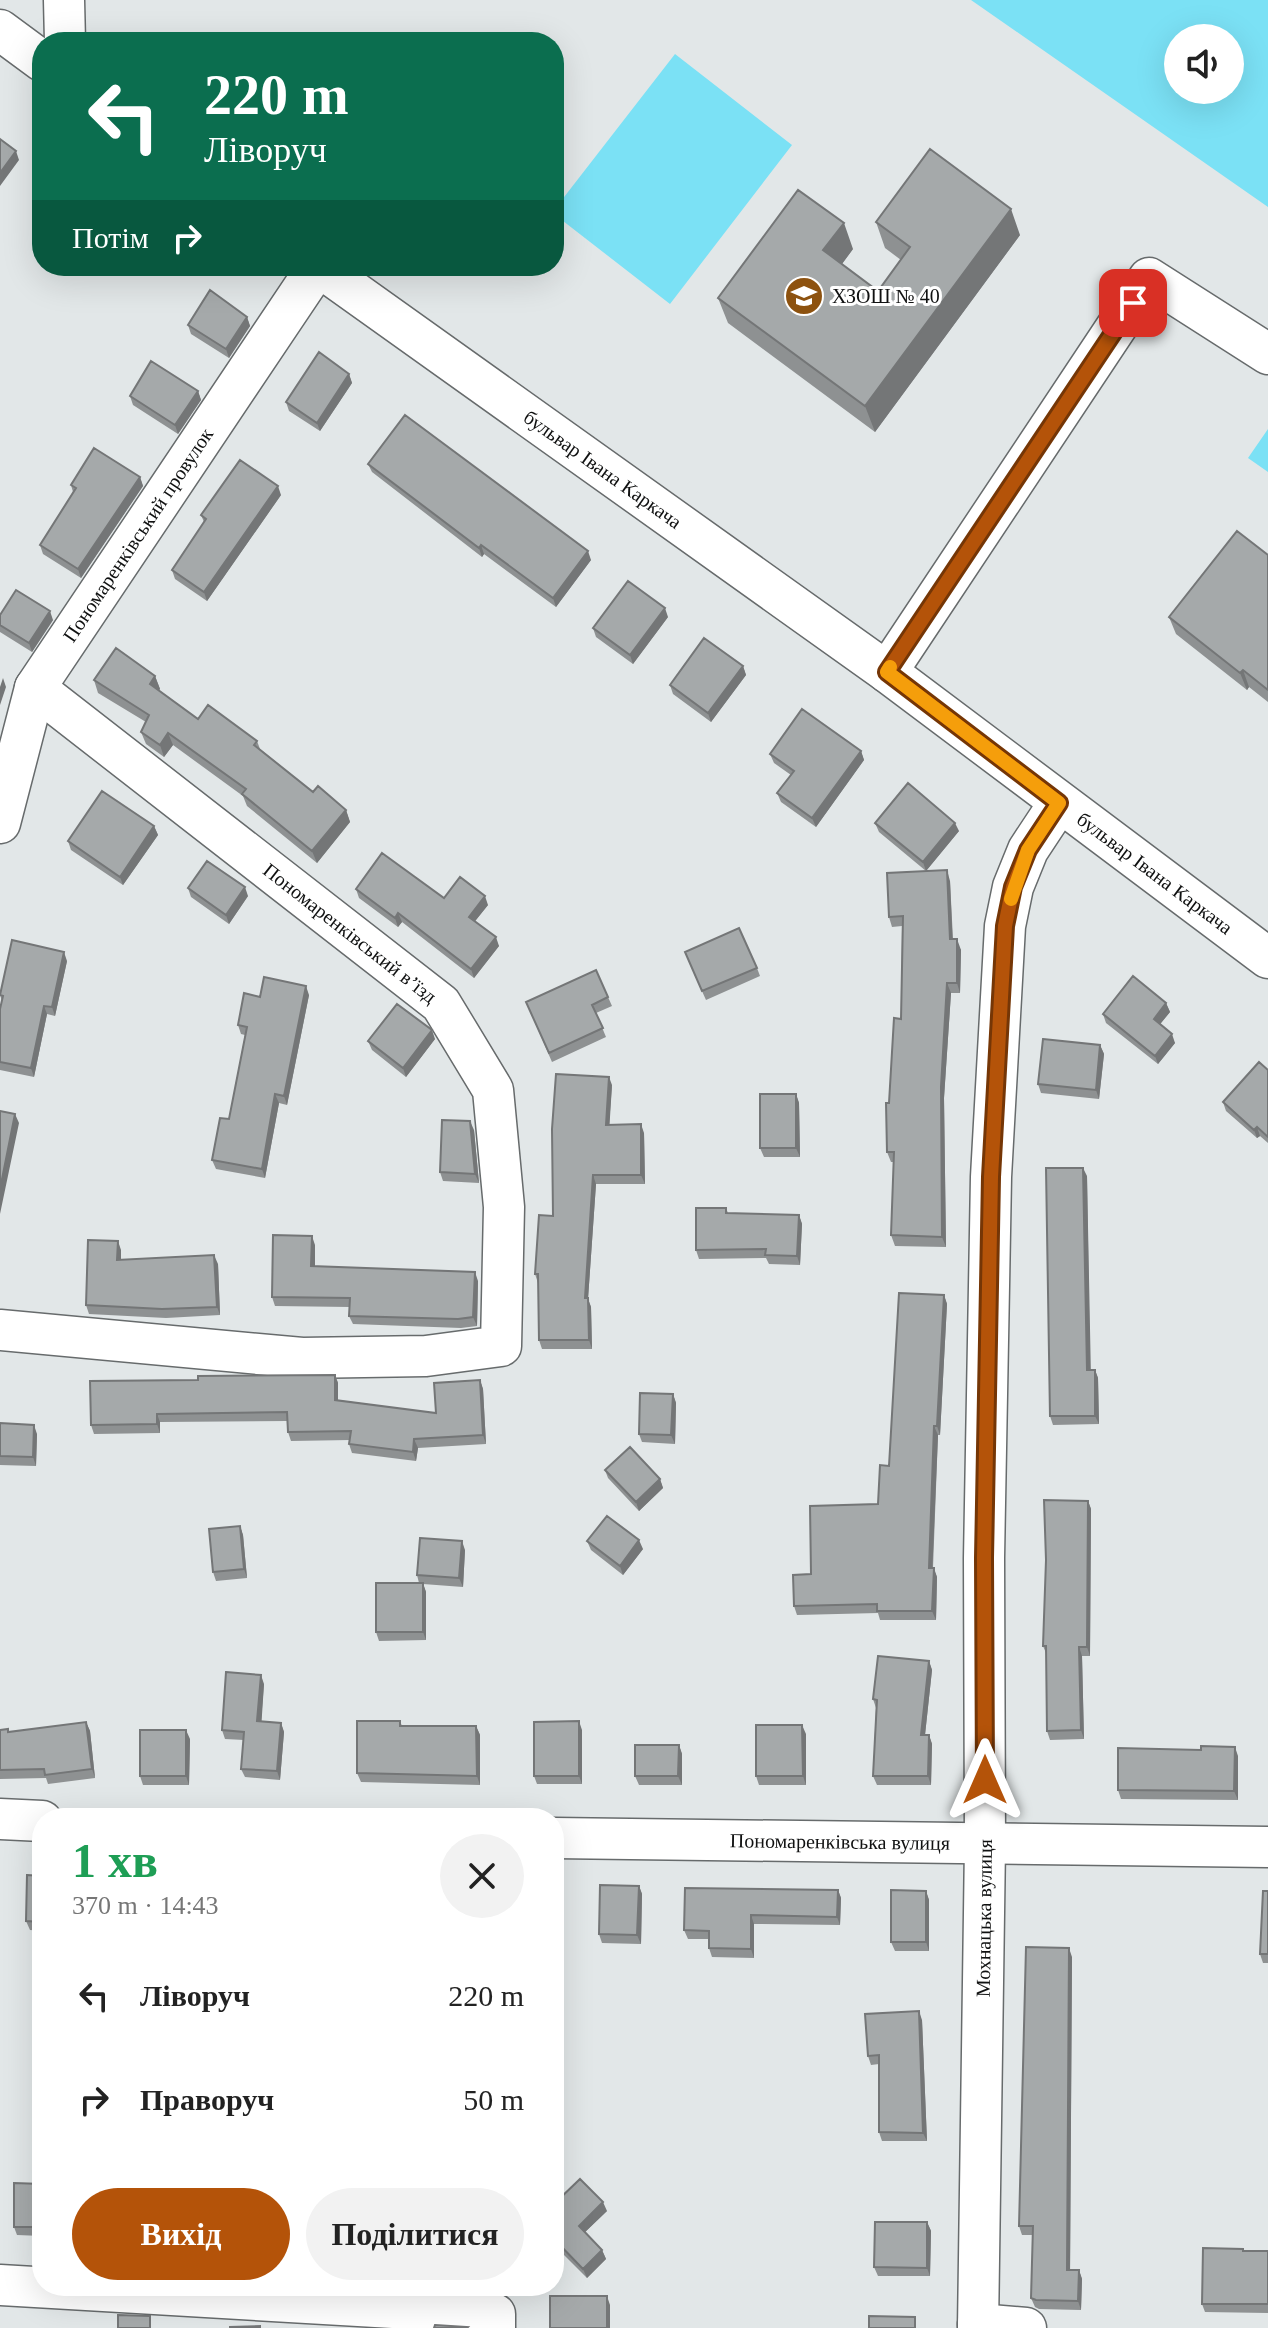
<!DOCTYPE html>
<html lang="uk">
<head>
<meta charset="utf-8">
<style>
	:root { --surface:#fff; --page:#f2f2f2; --text:#222; --muted:#767676; --accent:#b45309 }
	body { margin:0; font-family:"Times New Roman",serif; background:var(--page); color:var(--text); height:100vh; display:flex; flex-direction:column; font-size:30px; white-space:nowrap }
	* { box-sizing:border-box; margin:0 }
	p { font-size:26px; color:var(--muted) }
	.icon { flex:none; width:44px; height:44px; fill:none; stroke:currentColor; stroke-width:2; stroke-linecap:round; stroke-linejoin:round }
	.map { position:relative; flex:1; overflow:hidden }
	.side { position:absolute; left:32px; top:1808px; width:532px; height:488px; display:flex; flex-direction:column; background:var(--surface); border-radius:32px; box-shadow:0 8px 32px #0002 }
	.side>* { flex:none }
	.banner { position:absolute; left:32px; top:32px; width:532px; height:244px; border-radius:32px; box-shadow:0 8px 32px #0002; background:#0b6e4f; color:#fff; overflow:hidden }
	.buttons { position:absolute; left:1164px; top:24px; display:grid; gap:16px }
	.buttons a { display:grid; place-items:center; width:80px; height:80px; border-radius:50%; background:var(--surface); box-shadow:0 8px 32px #0002; font-size:40px }
	.pin { position:absolute; display:grid; place-items:center; width:68px; height:68px; color:#fff; margin:-34px; border-radius:16px; box-shadow:0 4px 12px #0006 }
	.me { position:absolute; width:88px; margin:-44px; rotate:0deg; stroke-linejoin:round; filter:drop-shadow(0 0 6px #0008) }
	.turn { display:flex; align-items:center; gap:28px; height:168px; padding:0 40px; font-size:36px }
	.turn .icon { width:104px; height:104px; stroke-width:2.5 }
	.turn b { display:block; font-size:56px; line-height:68px }
	.then { display:flex; align-items:center; height:76px; padding:0 40px; background:#0003; gap:16px; font-size:30px }
	.round { display:grid; place-items:center; flex:none; width:84px; height:84px; border-radius:42px; background:var(--page) }
	.head { display:flex; align-items:center; justify-content:space-between; height:136px; padding:0 40px }
	h1 { font-size:48px; font-weight:700; line-height:60px; color:#1e9e55 }
	.button { display:flex; gap:16px; margin-top:auto; padding:16px 40px }
	.button a { flex:1; height:92px; border-radius:48px; background:var(--accent); color:#fff; font-size:32px; font-weight:700; line-height:92px; text-align:center }
	.button a+a { background:var(--page); color:var(--text) }
	ul { padding:0; list-style:none }
	li { display:flex; align-items:center; gap:24px; height:104px; padding:0 40px }
	li div { flex:1 }
	li b { display:block; font-size:30px }
	li em { font-style:normal }
	.map>svg:first-child { display:block }
	.green { fill:#7be1f5; fill-rule:evenodd }
	.lines { fill:none; stroke-linecap:round; stroke-linejoin:round }
	.minor-casing { stroke:#676b6c; stroke-width:43 }
	.minor { stroke:#fff; stroke-width:40 }
	.wall { fill:#8e9192 }
	.shaded-wall { fill:#747677 }
	.building { fill:#a5a9aa; stroke:#747677; stroke-width:2 }
	.route-casing { stroke:#753606; stroke-width:20 }
	.route { stroke:#b45309; stroke-width:14 }
	.slow { stroke:#f59e0b; stroke-width:14 }
	.labels { text-anchor:middle; stroke-width:6; stroke-linejoin:round; paint-order:stroke }
	.poi-label { font-size:20px; fill:#101111; stroke:#fff; text-anchor:start }
	.street-label { font-size:20px; fill:#101111; stroke:#fff }
</style>
</head>
<body>
<div class="map">
<svg width="1268" height="2328" viewBox="0 0 1268 2328">
	<rect width="100%" height="100%" fill="#e2e7e8"/>
	<path class="green" d="M971 0H1268V207ZM1230 38V90H1178V38Z
		M675 54 792 145 670 304 554 214V210Z
		M1268 429V472L1248 458Z"/>
	<g class="lines">
		<g class="minor-casing">
			<g id="minor">
				<path d="M64 0 65 42"/>
				<path d="M0 30 42 61"/>
				<path id="s1" d="M318 266 887 672 1268 958"/>
				<path d="M887 672 1149 278 1268 354"/>
				<path id="s2" d="M0 823 35 688 318 266"/>
				<path d="M0 1330 302 1358 426 1356 501 1346 504 1207 493 1090 441 1004 35 688"/>
				<path d="M0 1819 42 1821"/>
				<path id="s3" d="M554 1838 1268 1847"/>
				<path d="M0 2285 495 2314V2328"/>
				<path d="M978 2324 1026 2328"/>
				<path id="s4" d="M978 2328 985 1844 984 1558 991 1177 1005 926 1013 887 1028 850 1059 803"/>
			</g>
		</g>
		<use href="#minor" class="minor"/>
	</g>
	<path class="wall" d="M876 222 1020 235 875 432 728 323 718 298 853 249 842 264 878 291 901 260 885 248Z
		M247 317 250 326 229 358 191 334 188 325Z
		M349 374 352 383 320 431 289 411 286 402Z
		M198 391 201 400 178 434 133 405 130 396Z
		M368 464 591 560 556 607 484 554 482 557 372 472Z
		M140 477 143 486 81 578 43 554 40 545 73 492 71 485Z
		M281 495 207 601 175 579 172 570 204 522 201 515Z
		M1268 555V702L1249 687 1247 690 1176 634 1169 617Z
		M0 615 53 620 32 652 0 632Z
		M668 617 633 664 596 637 593 628Z
		M743 666 746 675 711 722 673 694 670 685Z
		M155 676 160 689 159 690 198 719 257 741 260 749 313 792 346 810 350 822 317 863 247 806 243 796 173 745 164 757 146 744 141 732 146 722 98 693 94 680Z
		M861 751 864 760 816 827 781 802 777 793 791 775 774 763 770 754Z
		M875 823 959 831 926 871 879 832Z
		M154 826 158 835 123 885 71 850 68 841Z
		M950 881 953 939 961 950 960 993H951L944 1098 946 1247 895 1246 891 1235 894 1162H891L887 1152 889 1103 901 1019 902 926 892 927 889 917Z
		M188 888 248 896 229 924 191 897Z
		M356 889 444 898 488 905 475 921 499 946 474 978 402 922 398 927 359 898Z
		M688 960 757 968 760 976 706 1000Z
		M67 961 55 1016 47 1014 34 1077 0 1070V1009L2 1001 0 995Z
		M309 995 287 1105 279 1103 265 1178 216 1169 212 1160 229 1119 245 1035 241 1034 238 1025 260 997Z
		M608 997 612 1006 596 1013 606 1037 552 1062 526 1002Z
		M1166 1003 1170 1012 1160 1024 1175 1043 1158 1064 1106 1023 1103 1014Z
		M435 1039 406 1077 372 1050 368 1041Z
		M1100 1045 1104 1054 1099 1099 1041 1093 1038 1084Z
		M1268 1070V1143L1260 1136 1257 1138 1226 1111 1223 1102Z
		M612 1085 609 1125 644 1133 645 1184H596L588 1299 591 1307 592 1349H542L539 1340 538 1283 535 1274 553 1216Z
		M796 1094 799 1103 800 1157H764L760 1148Z
		M474 1130 479 1183 443 1181 440 1172Z
		M1087 1176 1090 1370H1095L1098 1378 1099 1424 1053 1425 1050 1416Z
		M726 1208 728 1213 799 1215 802 1224 800 1265 769 1264 766 1258 699 1259 696 1250Z
		M315 1245V1266L478 1281 477 1326 461 1328 353 1324 349 1316 350 1307 275 1306 272 1297Z
		M121 1250V1260L218 1264 220 1315 166 1318 89 1314 86 1305Z
		M944 1295 947 1304 940 1435H938L933 1568 937 1577 936 1620H880L878 1613 797 1615 794 1606 811 1574 878 1504 889 1466Z
		M335 1375 338 1383V1400L436 1413 480 1380 483 1389 486 1444 418 1448 416 1461 352 1453 349 1444 350 1440 291 1441 288 1432 287 1421 160 1422V1433L94 1434 91 1425 198 1380Z
		M673 1394 676 1403 675 1444 642 1442 639 1434Z
		M0 1423 37 1434 36 1466 0 1465Z
		M605 1470 660 1479 663 1488 639 1511 608 1478Z
		M1088 1501 1091 1509 1090 1656H1082L1084 1739 1050 1740 1047 1731 1046 1653 1043 1646Z
		M240 1526 243 1535 247 1578 216 1581 213 1572Z
		M587 1541 643 1549 623 1575 591 1550Z
		M465 1550 463 1587 423 1584 426 1592V1640L379 1641 376 1632 419 1583 417 1575Z
		M929 1661 932 1670 925 1735H929L932 1744 931 1785H877L873 1776 876 1708 873 1699Z
		M264 1684 261 1721 281 1723 284 1732 280 1780 245 1777 241 1769 244 1740 225 1739 222 1730Z
		M400 1721 402 1726H476L480 1735V1785L361 1782 357 1773Z
		M86 1722 90 1731 95 1778 48 1784 46 1778 0 1779V1730L8 1729 9 1732Z
		M582 1730V1784H537L534 1776Z
		M806 1734V1785H759L756 1776Z
		M190 1739 189 1785H143L140 1776Z
		M679 1745 682 1754V1785H639L635 1776Z
		M1201 1750 1238 1756V1800L1121 1799 1118 1790Z
		M42 1876V1931L30 1930 26 1921Z
		M639 1886 642 1894 641 1944 602 1943 599 1934Z
		M838 1890 841 1898 840 1925 754 1924V1958L712 1957 709 1948V1939H688L684 1930Z
		M926 1891 929 1900V1951H895L891 1942Z
		M1268 1891V1963H1263L1260 1954Z
		M1072 1957 1070 2270H1079L1082 2279 1081 2310 1039 2309 1035 2307 1031 2298 1033 2235H1022L1019 2226Z
		M922 2020 927 2141H882L879 2132V2064L871 2065 868 2056Z
		M42 2184V2236L17 2235 14 2227Z
		M554 2200 556 2202 607 2211 585 2232 602 2250 606 2259 587 2278 554 2245Z
		M927 2222 931 2231 930 2276H878L874 2267Z
		M1244 2251H1268V2313L1205 2312 1202 2304Z"/>
	<path class="shaded-wall" d="M16 151 19 160 0 186V173Z
		M1011 209 1020 235 875 432 865 406Z
		M844 223 853 249 833 276 823 250Z
		M247 317 250 326 229 358 226 349Z
		M349 374 352 383 320 431 317 423Z
		M198 391 201 400 178 434 175 425Z
		M140 477 143 486 81 578 78 569Z
		M278 486 281 495 207 601 204 592Z
		M481 545 484 554 482 557 479 548Z
		M588 551 591 560 556 607 553 598Z
		M665 608 668 617 633 664 630 655Z
		M50 611 53 620 32 652 29 643Z
		M743 666 746 675 711 722 708 713Z
		M1243 670 1249 687 1247 690 1240 673Z
		M155 676 160 689 154 696 150 684Z
		M3 678 6 687 0 705V687Z
		M168 733 173 745 164 757 160 745Z
		M861 751 864 760 816 827 812 818Z
		M346 810 350 822 317 863 312 851Z
		M955 823 959 831 926 871 923 862Z
		M154 826 158 835 123 885 120 877Z
		M947 870 950 881 953 950 950 939Z
		M245 887 248 896 229 924 226 915Z
		M485 896 488 905 472 925 469 917Z
		M398 913 402 922 398 927 395 918Z
		M496 937 499 946 474 978 471 969Z
		M957 939 961 950 960 993 957 983Z
		M64 952 67 961 55 1016 52 1007Z
		M947 983 951 993 944 1098 946 1247 942 1237 941 1087Z
		M306 986 309 995 287 1105 284 1096Z
		M1166 1003 1170 1012 1157 1028 1154 1019Z
		M44 1006 47 1014 34 1077 31 1068Z
		M432 1030 435 1039 406 1077 403 1068Z
		M1172 1034 1175 1043 1158 1064 1155 1056Z
		M1100 1045 1104 1054 1099 1099 1096 1090Z
		M609 1077 612 1085 609 1133 606 1125Z
		M275 1094 279 1103 265 1178 262 1169Z
		M796 1094 799 1103 800 1157 796 1148Z
		M15 1114 19 1123 0 1214V1189Z
		M470 1121 474 1130 479 1183 475 1174Z
		M641 1124 644 1133 645 1184 641 1175Z
		M1257 1127 1260 1136 1257 1138 1254 1130Z
		M1083 1168 1087 1176 1091 1379 1087 1370Z
		M593 1175 596 1184 588 1299 591 1307 592 1349 589 1340 585 1298Z
		M799 1215 802 1224 800 1265 797 1256Z
		M312 1236 315 1245V1275L311 1266Z
		M118 1241 121 1250V1269L117 1260Z
		M214 1255 218 1264 220 1315 217 1307Z
		M475 1272 478 1281 477 1326 473 1317Z
		M944 1295 947 1304 940 1435 937 1426Z
		M1095 1370 1098 1378 1099 1424 1095 1416Z
		M335 1375 338 1383V1409L335 1400Z
		M480 1380 483 1389 486 1444 483 1435Z
		M673 1394 676 1403 675 1444 671 1435Z
		M157 1414 160 1422V1433L157 1424Z
		M34 1425 37 1434 36 1466 33 1457Z
		M934 1426 938 1435 932 1577 929 1568Z
		M414 1439 418 1448 416 1461 413 1452Z
		M660 1479 663 1488 639 1511 636 1502Z
		M1088 1501 1091 1509 1090 1656 1087 1647Z
		M240 1526 243 1535 247 1578 244 1569Z
		M639 1540 643 1549 623 1575 620 1566Z
		M462 1541 465 1550 463 1587 459 1578Z
		M934 1568 937 1577 936 1620 932 1611Z
		M423 1583 426 1592V1640L423 1632Z
		M1079 1647 1082 1656 1084 1739 1081 1730Z
		M929 1661 932 1670 924 1744 921 1735Z
		M261 1675 264 1684 261 1730 257 1721Z
		M579 1721 582 1730V1784L579 1776Z
		M86 1722 90 1731 95 1778 92 1769Z
		M281 1723 284 1732 280 1780 277 1771Z
		M802 1725 806 1734V1785L803 1776Z
		M476 1726 480 1735V1785L477 1776Z
		M186 1730 190 1739 189 1785 186 1776Z
		M929 1735 932 1744 931 1785 928 1776Z
		M679 1745 682 1754V1785L678 1776Z
		M1235 1747 1238 1756V1800L1234 1791Z
		M639 1886 642 1894 641 1944 637 1935Z
		M838 1890 841 1898 840 1925 837 1917Z
		M926 1891 929 1900V1951L926 1942Z
		M751 1915 754 1924V1958L751 1949Z
		M1069 1948 1072 1957 1070 2279 1067 2270Z
		M919 2011 922 2020 927 2141 923 2133Z
		M603 2202 607 2211 582 2235 579 2226Z
		M927 2222 931 2231 930 2276 927 2268Z
		M602 2250 606 2259 587 2278 583 2269Z
		M1079 2270 1082 2279 1081 2310 1078 2301Z
		M607 2296 610 2305V2328H607Z"/>
	<path class="building" d="M0 139 16 151 0 173Z
		M930 149 1011 209 865 406 718 298 798 190 844 223 823 250 878 291 910 247 876 222Z
		M210 290 247 317 226 349 188 325Z
		M319 352 349 374 317 423 286 402Z
		M151 361 198 391 175 425 130 396Z
		M405 415 588 551 553 598 481 545 479 548 368 464Z
		M94 448 140 477 78 569 40 545 76 488 71 485Z
		M240 460 278 486 204 592 172 570 206 519 201 515Z
		M1237 531 1268 555V690L1243 670 1240 673 1169 617Z
		M628 581 665 608 630 655 593 628Z
		M16 590 50 611 29 643 0 625V615Z
		M704 638 743 666 708 713 670 685Z
		M116 648 155 676 150 684 198 719 208 705 257 741 254 745 313 792 318 786 346 810 312 851 242 794 246 789 168 733 160 745 141 732 149 715 94 680Z
		M802 709 861 751 812 818 777 793 794 771 770 754Z
		M908 783 955 823 923 862 875 823Z
		M102 791 154 826 120 877 68 841Z
		M382 853 444 898 460 877 485 896 469 917 496 937 471 969 398 913 395 918 356 889Z
		M207 861 245 887 226 915 188 888Z
		M947 870 950 939H957V983H947L941 1087 942 1237 891 1235 894 1152H887L886 1103H889L894 1018 901 1019 903 916 889 917 887 873Z
		M739 928 757 968 702 991 685 952Z
		M12 940 64 952 52 1007 44 1006 31 1068 0 1062V1009L3 996 0 995Z
		M596 970 608 997 592 1005 603 1028 549 1053 526 1002Z
		M1133 976 1166 1003 1154 1019 1172 1034 1155 1056 1103 1014Z
		M264 977 306 986 284 1096 275 1094 262 1169 212 1160 220 1118 229 1119 247 1027 238 1025 244 993 260 997Z
		M397 1004 432 1030 403 1068 368 1041Z
		M1043 1039 1100 1045 1096 1090 1038 1084Z
		M1259 1062 1268 1070V1137L1257 1127 1254 1130 1223 1102Z
		M556 1074 609 1077 606 1125 641 1124V1175H593L585 1298H588L589 1340H539L538 1274H535L539 1215 553 1216 552 1129Z
		M760 1094H796V1148H760Z
		M0 1111 15 1114 0 1189Z
		M442 1120 470 1121 475 1174 440 1172Z
		M1046 1168H1083L1087 1370H1095V1416H1050Z
		M696 1208H726V1213L799 1215 797 1256 765 1255 766 1249 696 1250Z
		M273 1235 312 1236 311 1266 475 1272 473 1317 458 1319 349 1316 350 1298 272 1297Z
		M88 1240 118 1241 117 1260 214 1255 217 1307 162 1309 86 1305Z
		M899 1293 944 1295 937 1426H934L929 1568H934L932 1611H877V1604L794 1606 793 1575 811 1574 810 1506 878 1504 880 1465 889 1466Z
		M335 1375V1400L436 1413 434 1383 480 1380 483 1435 414 1439 413 1452 349 1444 351 1431 288 1432 287 1412 157 1414V1424L91 1425 90 1381 198 1380V1376Z
		M640 1393 673 1394 671 1435 639 1434Z
		M0 1423 34 1425 33 1457 0 1456Z
		M630 1447 660 1479 636 1502 605 1470Z
		M1044 1500 1088 1501 1087 1647H1079L1081 1730 1047 1731 1046 1646H1043L1046 1560Z
		M607 1516 639 1540 620 1566 587 1541Z
		M240 1526 244 1569 213 1572 209 1529Z
		M420 1538 462 1541 459 1578 417 1575Z
		M376 1583H423V1632H376Z
		M878 1656 929 1661 921 1735H929L928 1776H873L877 1700 873 1699Z
		M226 1672 261 1675 257 1721 281 1723 277 1771 241 1769 244 1732 222 1730Z
		M357 1721H400V1726H476L477 1776 357 1773Z
		M579 1721V1776H534V1722Z
		M86 1722 92 1769 45 1775 44 1769 0 1770V1730L8 1729V1732Z
		M756 1725H802L803 1776H756Z
		M140 1730H186V1776H140Z
		M635 1745H679L678 1776H635Z
		M1201 1746 1235 1747 1234 1791 1118 1790V1748L1201 1750Z
		M27 1875 42 1876V1922L26 1921Z
		M600 1885 639 1886 637 1935 599 1934Z
		M685 1888 838 1890 837 1917 751 1915V1949L709 1948V1931L684 1930Z
		M891 1890 926 1891V1942H891Z
		M1263 1891H1268V1954H1260Z
		M1026 1947 1069 1948 1067 2270H1079L1078 2301 1036 2300 1031 2298 1033 2226H1019Z
		M919 2011 923 2133 879 2132V2055L868 2056 865 2014Z
		M580 2179 603 2202 579 2226 602 2250 583 2269 554 2239V2200L556 2202Z
		M14 2183 42 2184V2227H14Z
		M875 2222H927V2268L874 2267Z
		M1203 2248 1243 2249V2251H1268V2304H1202Z
		M550 2296H607V2328H550Z
		M118 2315 150 2316V2328H118Z
		M869 2316 915 2317V2328H869Z
		M435 2325 468 2327 467 2328H434Z
		M260 2326V2328H230V2327Z"/>
	<g class="lines">
		<g class="route-casing">
			<path id="route" d="M985 1780 984 1558 991 1177 1005 926 1013 887 1028 850 1059 803 887 672 1133 303"/>
		</g>
		<use href="#route" class="route"/>
		<path class="slow" d="M890 667 887 672 1059 803 1028 850 1011 899"/>
	</g>
	<defs>
		<g id="school-disc" transform="scale(2)"><circle r="9.5" fill="#8d520f" stroke="#fff"/><path d="M0-5L7-2L0 1L-7-2ZM-4 1L0 2.5L4 1V4Q0 6-4 4Z" fill="#fff"/></g>
	</defs>
	<g fill-rule="evenodd">
		<use href="#school-disc" x="804" y="296"/>
	</g>
	<g class="labels">
		<g class="poi-label">
			<text x="832" y="303">ХЗОШ № 40</text>
		</g>
		<g class="street-label">
			<text dy="7" stroke="none"><textPath href="#s1" startOffset="350">бульвар Івана Каркача</textPath></text>
			<text dy="7" stroke="none"><textPath href="#s2" startOffset="324">Пономаренківський провулок</textPath></text>
			<text dy="7" stroke="none"><textPath href="#s1" startOffset="1034">бульвар Івана Каркача</textPath></text>
			<text transform="translate(350 933) rotate(38)" y="7">Пономаренківський в’їзд</text>
			<text dy="7" stroke="none"><textPath href="#s3" startOffset="286">Пономаренківська вулиця</textPath></text>
			<text dy="7" stroke="none"><textPath href="#s4" startOffset="410">Мохнацька вулиця</textPath></text>
		</g>
	</g>
</svg>
<div class="buttons">
<a><svg class="icon" aria-label="sound" viewBox="0 0 24 24"><path d="M4 9h4l5-4v14l-5-4H4zM17 9q2 3 0 6"/></svg></a>
</div>
<div class="pin" style="left:1133px;top:303px;background:#d93025"><svg class="icon" aria-label="arrive" viewBox="0 0 24 24"><path d="M6 21V4h12l-3 4 3 4H6"/></svg></div>
<svg class="me" style="left:985px;top:1780px" viewBox="-20 -20 40 40"><path d="M0-17L14 15 0 8-14 15z" fill="#b45309" stroke="#fff" stroke-width="4"/></svg>
<div class="banner">
<div class="turn"><svg class="icon" aria-label="left" viewBox="0 0 24 24"><path d="M17 20v-9H6M10 6l-5 5 5 5"/></svg><div><b>220 m</b>Ліворуч</div></div>
<div class="then">Потім<svg class="icon" aria-label="right" viewBox="0 0 24 24"><path d="M7 20v-9h11M14 6l5 5-5 5"/></svg></div>
</div>
<section class="side">
<div class="head"><div><h1>1 хв</h1><p>370 m · 14:43</p></div><a class="round"><svg class="icon" aria-label="close" viewBox="0 0 24 24"><path d="M6 6l12 12M18 6L6 18"/></svg></a></div>
<ul>
<li><svg class="icon" aria-label="left" viewBox="0 0 24 24"><path d="M17 20v-9H6M10 6l-5 5 5 5"/></svg><div><b>Ліворуч</b></div><em>220 m</em></li>
<li><svg class="icon" aria-label="right" viewBox="0 0 24 24"><path d="M7 20v-9h11M14 6l5 5-5 5"/></svg><div><b>Праворуч</b></div><em>50 m</em></li>
</ul>
<div class="button"><a>Вихід</a><a>Поділитися</a></div>
</section>
</div>
</body>
</html>
